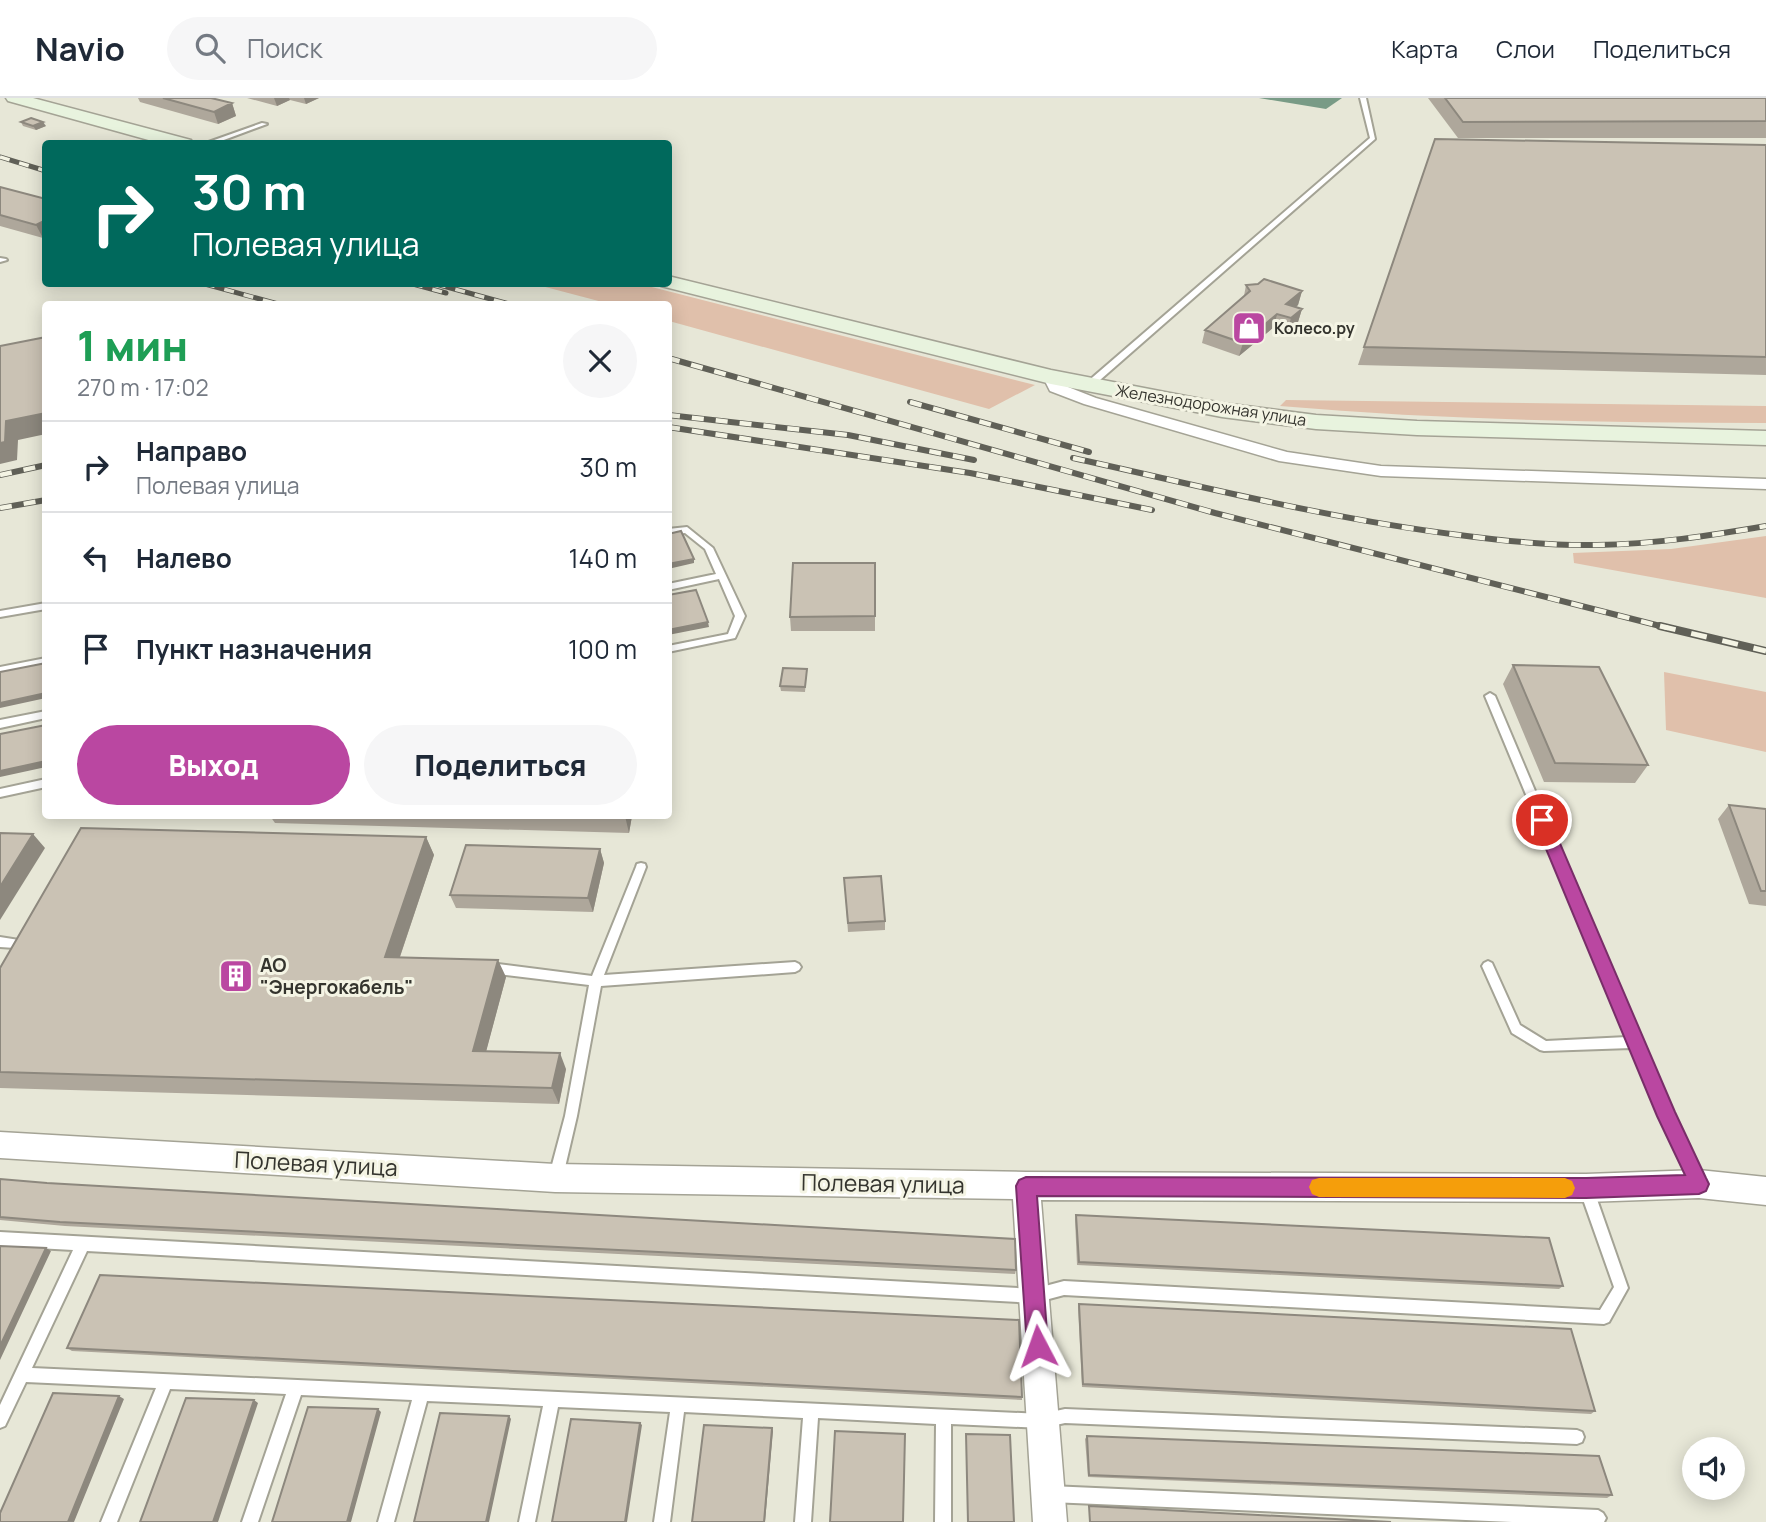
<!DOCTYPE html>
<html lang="ru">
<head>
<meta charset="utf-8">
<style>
	:root { --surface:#fff; --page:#f6f6f7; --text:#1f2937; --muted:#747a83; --line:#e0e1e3; --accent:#ba47a1 }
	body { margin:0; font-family:Manrope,sans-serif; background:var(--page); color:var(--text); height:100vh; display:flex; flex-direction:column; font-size:26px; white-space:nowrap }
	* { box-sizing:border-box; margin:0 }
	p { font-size:23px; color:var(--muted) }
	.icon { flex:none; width:38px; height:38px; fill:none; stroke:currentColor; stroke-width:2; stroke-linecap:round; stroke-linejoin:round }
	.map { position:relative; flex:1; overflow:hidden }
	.drawer { position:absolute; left:42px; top:203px; width:630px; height:518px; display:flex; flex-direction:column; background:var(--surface); border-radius:7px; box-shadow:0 4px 18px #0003 }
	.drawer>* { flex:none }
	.guide { position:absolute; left:42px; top:42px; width:630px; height:147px; border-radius:7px; box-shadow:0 4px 18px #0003; background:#00695c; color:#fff; overflow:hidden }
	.controls { position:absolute; left:1682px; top:1339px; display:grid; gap:14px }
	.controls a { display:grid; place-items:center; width:63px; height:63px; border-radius:50%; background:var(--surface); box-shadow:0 4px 18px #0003; font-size:35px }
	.pin { position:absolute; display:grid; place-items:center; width:60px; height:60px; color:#fff; margin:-30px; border:4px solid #fff; border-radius:50%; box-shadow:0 2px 7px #0007 }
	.me { position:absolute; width:77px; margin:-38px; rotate:356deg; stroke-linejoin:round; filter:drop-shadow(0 0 5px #0008) }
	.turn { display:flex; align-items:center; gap:24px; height:147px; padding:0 35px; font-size:32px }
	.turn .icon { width:91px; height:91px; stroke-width:2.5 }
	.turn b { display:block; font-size:49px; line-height:60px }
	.round { display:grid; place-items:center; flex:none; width:74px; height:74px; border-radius:37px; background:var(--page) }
	.overview { display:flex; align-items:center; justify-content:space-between; height:119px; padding:0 35px }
	h1 { font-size:42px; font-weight:800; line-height:52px; color:#1e9e55 }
	.primary-button { display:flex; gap:14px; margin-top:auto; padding:14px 35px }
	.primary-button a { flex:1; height:80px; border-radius:42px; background:var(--accent); color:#fff; font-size:28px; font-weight:800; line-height:80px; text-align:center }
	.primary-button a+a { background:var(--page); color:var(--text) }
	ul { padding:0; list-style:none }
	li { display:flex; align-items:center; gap:21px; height:91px; padding:0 35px; border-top:2px solid var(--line) }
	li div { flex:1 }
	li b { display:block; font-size:26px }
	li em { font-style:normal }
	header { display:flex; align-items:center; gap:42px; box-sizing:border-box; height:98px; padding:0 35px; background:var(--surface); border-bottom:2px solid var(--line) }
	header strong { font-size:33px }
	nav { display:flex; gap:38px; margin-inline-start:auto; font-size:24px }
	.search { width:490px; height:63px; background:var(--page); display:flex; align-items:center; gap:18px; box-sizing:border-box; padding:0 24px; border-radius:38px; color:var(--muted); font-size:26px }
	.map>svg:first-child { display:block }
	.green { fill:#e0c0ab }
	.water { fill:#799b86 }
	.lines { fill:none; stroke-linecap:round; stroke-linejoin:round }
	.lane-casing { stroke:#a4a395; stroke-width:4 }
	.street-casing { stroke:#a4a395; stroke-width:3 }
	.secondary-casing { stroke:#a4a395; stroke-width:3 }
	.lane { fill:#fff; fill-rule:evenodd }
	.street { fill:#fff; fill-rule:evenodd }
	.secondary { fill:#e8f3de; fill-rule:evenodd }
	.rail-far2-casing { stroke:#606057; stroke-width:5 }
	.rail-far1-casing { stroke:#606057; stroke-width:6 }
	.rail-casing { stroke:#606057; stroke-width:8 }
	.rail-far2 { stroke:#f4f4e4; stroke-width:3.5; stroke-dasharray:10; stroke-linecap:butt }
	.rail-far1 { stroke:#f4f4e4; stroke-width:4.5; stroke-dasharray:12; stroke-linecap:butt }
	.rail { stroke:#f4f4e4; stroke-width:5; stroke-dasharray:16; stroke-linecap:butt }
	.wall { fill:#aea79b }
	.shaded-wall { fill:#8d887e }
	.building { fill:#cac2b4; stroke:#8d887e; stroke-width:2 }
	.route { fill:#ba47a1; stroke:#792e69; stroke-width:2 }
	.slow { fill:#f59e0b }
	.labels { text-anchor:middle; stroke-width:6; stroke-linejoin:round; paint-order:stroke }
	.far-poi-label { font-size:16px; font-weight:bold; fill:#34342e; stroke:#f4f4e4; text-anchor:start }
	.far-street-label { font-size:16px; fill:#34342e; stroke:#f4f4e4 }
	.poi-label { font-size:19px; font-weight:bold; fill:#34342e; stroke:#f4f4e4; text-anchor:start }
	.near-street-label { font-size:23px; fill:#34342e; stroke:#f4f4e4 }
</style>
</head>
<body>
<header>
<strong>Navio</strong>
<div class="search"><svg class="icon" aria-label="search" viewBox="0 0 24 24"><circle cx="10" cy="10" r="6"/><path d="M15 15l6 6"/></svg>Поиск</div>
<nav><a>Карта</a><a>Слои</a><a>Поделиться</a></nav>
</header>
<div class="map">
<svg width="1766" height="1424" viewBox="0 0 1766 1424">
	<rect width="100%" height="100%" fill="#e7e7d7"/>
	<path class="green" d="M534 186H640L1035 287 989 311 669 223 668 206H610Z
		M1286 302 1766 308V325C1604 325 1442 322 1280 308Z
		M1766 438V500L1574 465 1573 455 1671 451Z
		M1664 574 1766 594V654L1666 632Z"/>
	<path class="water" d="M1259 0H1342L1326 11Z"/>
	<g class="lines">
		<g class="lane-casing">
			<path id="lane" d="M1360 0H1366L1375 41 1092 289H1086V285L1370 40Z
				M262 25 267 26 213 46H203Z
				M0 160 6 161 7 162 0 164Z
				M687 429 713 450 745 518 735 540 668 554V548L728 536 735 518 719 481 668 492V486L716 476 705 451 685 435 668 437V431Z
				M46 505V511L0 519V513Z
				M46 560V566L0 575V569Z
				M1490 595 1495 598 1671 1015 1705 1084 1703 1088 1698 1090 1693 1088 1660 1018 1631 950 1544 953 1540 952 1512 935 1482 868 1484 865 1488 863 1492 865 1520 927 1546 943 1627 939 1485 598Z
				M46 613V620L0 630V622Z
				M46 681V689L0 699V691Z
				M641 765 645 766 646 769 604 877 795 864 799 866 801 869 799 872 795 874 601 888 577 1018 563 1078 561 1082 556 1084 551 1082 549 1078 565 1018 589 887 490 875 486 873 484 870 486 867 490 865 592 878 636 769 637 766Z
				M0 839 19 842 21 845 19 848 15 850 0 849Z
				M1586 1084 1591 1086 1593 1090 1628 1190 1609 1224 1604 1226 1064 1197 1034 1205 87 1153 32 1270 1042 1316 1065 1311 1577 1332 1582 1334 1584 1339 1582 1344 1577 1346 1065 1325 1042 1330 951 1326V1424H935L936 1326 818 1320 811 1424H795L803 1320 684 1314 670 1424H654L670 1314 558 1309 535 1424H519L543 1308 427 1303 394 1424H378L412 1302 301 1297 258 1424H242L286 1296 170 1291 117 1424H101L156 1290 26 1284 5 1328 0 1330V1307L73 1152 0 1148V1134L1034 1191 1064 1183 1600 1212 1614 1189 1579 1090 1581 1086Z
				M1050 1388 1598 1412 1603 1415 1606 1420 1604 1424H1512L1050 1404 1045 1401 1042 1396 1045 1391Z"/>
		</g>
		<g class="street-casing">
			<path id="street" d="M1051 274 1057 276 1063 287 1096 300 1287 354 1381 368 1766 381V391L1381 378 1279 363 1084 306 1050 293 1043 279Z
				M0 1034 555 1066 1026 1074 1586 1076 1699 1072 1766 1079V1107L1699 1100 1586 1104 1041 1102 1067 1424H1033L1013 1101 555 1094 0 1060Z"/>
		</g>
		<g class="secondary-casing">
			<path id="secondary" d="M6 0H33L191 42 193 46H163L8 3Z
				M668 178 1051 272 1222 305 1316 317 1417 323 1766 333V347L1417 337 1316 331 1222 319 1051 286 661 188 659 186H668Z"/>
		</g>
		<use href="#lane" class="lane"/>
		<use href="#street" class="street"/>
		<use href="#secondary" class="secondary"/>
		<g class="rail-far2-casing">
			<path id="rail-far2" d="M0 59 46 73
				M205 186 278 206
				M413 186 446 195
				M436 186 509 206"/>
		</g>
		<g class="rail-far1-casing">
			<path id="rail-far1" d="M668 260 1215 415 1668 530
				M910 304 1089 354
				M668 317 848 337 974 362
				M668 329 970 375 1152 412
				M1073 360C1201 388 1329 421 1459 437 1504 443 1551 448 1597 447 1655 446 1709 438 1766 428
				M0 377 46 367
				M0 410 46 402"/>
		</g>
		<g class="rail-casing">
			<path id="rail" d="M1660 528 1766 553"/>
		</g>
		<use href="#rail-far2" class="rail-far2"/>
		<use href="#rail-far1" class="rail-far1"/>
		<use href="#rail" class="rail"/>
	</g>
	<path class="wall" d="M138 0H211L232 5 236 18 218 26 140 4Z
		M247 0H319L306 6 290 2 277 8Z
		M1428 0H1766V40H1458Z
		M21 24 46 28 36 32 23 28Z
		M1435 41 1766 47V277L1358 267Z
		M0 89 46 101 43 140 0 128Z
		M1246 187 1302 193 1298 207 1296 209 1302 211 1298 224 1287 234 1274 229 1239 258 1202 245 1205 232 1244 198Z
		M875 465V533H791L790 519Z
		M1513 567 1648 667 1635 685 1544 684 1503 586Z
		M807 571 805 594 781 593 780 588Z
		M1729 707 1766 711V808L1749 806 1718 721Z
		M270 718H632L629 735 275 725Z
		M426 739 434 757 400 859 506 879 486 953 566 971 559 1006 0 990V870Z
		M600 751 604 765 593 814 456 810 450 797Z
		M844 780 885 823V832L848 834Z
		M0 1081 1016 1172 1015 1176 65 1128 0 1122Z
		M1076 1117 1563 1188 1559 1191 1077 1167 1075 1121Z
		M1079 1206 1595 1313 1591 1316 1082 1289 1078 1209Z
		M67 1250 1022 1299V1302L72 1253Z
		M1087 1338 1612 1397 1607 1400 1088 1379 1085 1341Z"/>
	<path class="shaded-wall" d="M274 0H289L290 2 277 8Z
		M304 0H319L306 6Z
		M232 5 236 18 218 26 214 14Z
		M43 24 46 28 36 32 33 28Z
		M46 122V139L43 140 36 127Z
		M1302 193 1298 207 1284 218 1286 206Z
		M1302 211 1298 224 1287 234 1291 220Z
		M1277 216 1274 229 1239 258 1243 245Z
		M46 315V336L18 342 17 362 0 366V345L6 323Z
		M694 461V465L668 471V466Z
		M708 524 709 529 668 537V532Z
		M46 595V600L0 610V605Z
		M46 663V669L0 679V673Z
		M625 718H632L629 735Z
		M33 736 45 750 0 822V789Z
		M426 739 434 757 394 876 385 859Z
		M600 751 604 765 593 814 588 800Z
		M498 862 506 879 482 969 473 953Z
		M560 955 566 971 559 1006 552 990Z
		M46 1150 51 1153 0 1262V1248Z
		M119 1298 124 1301 74 1424H68Z
		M254 1302 258 1305 218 1424H213Z
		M378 1311 381 1314 351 1424H347Z
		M509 1318 511 1321 489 1424H486Z
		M640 1325 642 1327 627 1424H625Z
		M772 1330 773 1333 765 1424H764Z"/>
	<path class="building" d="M163 0H211L232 5 214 14Z
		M1445 0H1766V23L1463 24Z
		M31 20 43 24 33 28 21 24Z
		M1435 41 1766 47V259L1364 249Z
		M0 89 46 101V122L36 127 0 117Z
		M1264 181 1302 193 1286 206 1302 211 1291 220 1277 216 1243 245 1205 232 1250 193 1246 187 1258 186Z
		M46 239V315L6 323 5 344 0 345V248Z
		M681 433 694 461 668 466V436Z
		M793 465H875V518L790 519Z
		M696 492 708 524 668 532V497Z
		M46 565V595L0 605V574Z
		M1513 567 1599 569 1648 667 1555 665Z
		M783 570 807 571 805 589 780 588Z
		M46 627V663L0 673V636Z
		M1729 707 1766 711V793H1761Z
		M81 730 426 739 385 859 498 862 473 953 560 955 552 990 0 974V870Z
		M0 735 33 736 0 789Z
		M466 747 600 751 588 800 450 797Z
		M881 778 885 823 848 825 844 780Z
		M0 1081 47 1085 1015 1141 1016 1172 60 1124 0 1119Z
		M1076 1117 1549 1140 1563 1188 1079 1164Z
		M0 1148 46 1150 0 1248Z
		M100 1177 1019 1222 1022 1299 67 1250Z
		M1079 1206 1571 1231 1595 1313 1083 1286Z
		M53 1295 119 1298 68 1424H0V1415Z
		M186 1300 254 1302 213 1424H140Z
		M308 1309 378 1311 347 1424H272Z
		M440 1315 509 1318 486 1424H414Z
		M571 1321 640 1325 625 1424H552Z
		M704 1327 772 1330 764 1424H692Z
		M835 1333 905 1336 903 1424H830Z
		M966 1336 1010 1337 1014 1424H968Z
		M1087 1338 1599 1358 1612 1397 1089 1377Z
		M1089 1408 1391 1424H1090Z"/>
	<path class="route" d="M1542 715 1550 722 1675 1014 1706 1080 1709 1086 1706 1093 1699 1096 1586 1100 1037 1098 1048 1248 1045 1256 1038 1259 1030 1256 1027 1248 1016 1088 1019 1082 1026 1079 1586 1080 1685 1077 1657 1018 1534 722Z"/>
	<path class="slow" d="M1319 1080H1565L1572 1083 1575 1090 1572 1097 1565 1100 1319 1099 1312 1096 1309 1089 1312 1082Z"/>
	<defs>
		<g id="shop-square" transform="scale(1.75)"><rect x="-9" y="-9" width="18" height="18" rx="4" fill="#ba47a1" stroke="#f4f4e4"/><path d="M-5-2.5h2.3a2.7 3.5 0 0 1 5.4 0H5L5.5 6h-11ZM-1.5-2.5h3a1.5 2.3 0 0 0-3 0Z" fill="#fff"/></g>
		<g id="building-square" transform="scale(1.75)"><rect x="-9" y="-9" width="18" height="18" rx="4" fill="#ba47a1" stroke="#f4f4e4"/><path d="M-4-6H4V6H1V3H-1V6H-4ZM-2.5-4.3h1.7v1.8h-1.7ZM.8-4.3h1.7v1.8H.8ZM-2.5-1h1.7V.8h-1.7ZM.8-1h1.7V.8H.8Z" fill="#fff"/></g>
	</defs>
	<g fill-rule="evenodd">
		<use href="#shop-square" x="1249" y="230"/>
		<use href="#building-square" x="236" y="878"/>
	</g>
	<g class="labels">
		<g class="far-poi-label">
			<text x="1274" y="236">Колесо.ру</text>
		</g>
		<g class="far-street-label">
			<text transform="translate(1211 307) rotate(9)" y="6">Железнодорожная улица</text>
		</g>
		<g class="poi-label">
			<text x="260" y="874">АО<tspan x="260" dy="22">"Энергокабель"</tspan></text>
		</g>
		<g class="near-street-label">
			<text transform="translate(316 1066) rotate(3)" y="8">Полевая улица</text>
			<text transform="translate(883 1086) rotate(1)" y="8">Полевая улица</text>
		</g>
	</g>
</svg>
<div class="controls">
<a><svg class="icon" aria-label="sound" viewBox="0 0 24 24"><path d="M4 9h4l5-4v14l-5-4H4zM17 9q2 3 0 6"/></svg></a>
</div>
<div class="pin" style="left:1542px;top:722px;background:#d93025"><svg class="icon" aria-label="arrive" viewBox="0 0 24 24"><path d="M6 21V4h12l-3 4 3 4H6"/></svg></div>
<svg class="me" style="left:1038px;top:1248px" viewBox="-20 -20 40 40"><path d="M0-17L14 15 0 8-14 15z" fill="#ba47a1" stroke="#fff" stroke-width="4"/></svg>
<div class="guide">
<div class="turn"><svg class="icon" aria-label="right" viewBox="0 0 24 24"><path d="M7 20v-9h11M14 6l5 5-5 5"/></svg><div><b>30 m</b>Полевая улица</div></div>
</div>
<section class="drawer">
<div class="overview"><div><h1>1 мин</h1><p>270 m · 17:02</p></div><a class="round"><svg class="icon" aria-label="close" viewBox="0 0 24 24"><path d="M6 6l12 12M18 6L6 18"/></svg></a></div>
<ul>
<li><svg class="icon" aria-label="right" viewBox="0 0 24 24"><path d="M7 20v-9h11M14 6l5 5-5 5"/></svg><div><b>Направо</b><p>Полевая улица</p></div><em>30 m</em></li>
<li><svg class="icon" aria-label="left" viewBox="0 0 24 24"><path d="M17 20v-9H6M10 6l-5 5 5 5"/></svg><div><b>Налево</b></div><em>140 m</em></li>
<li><svg class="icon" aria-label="arrive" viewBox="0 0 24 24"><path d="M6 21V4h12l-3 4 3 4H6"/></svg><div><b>Пункт назначения</b></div><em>100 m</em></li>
</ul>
<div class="primary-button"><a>Выход</a><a>Поделиться</a></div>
</section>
</div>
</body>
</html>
